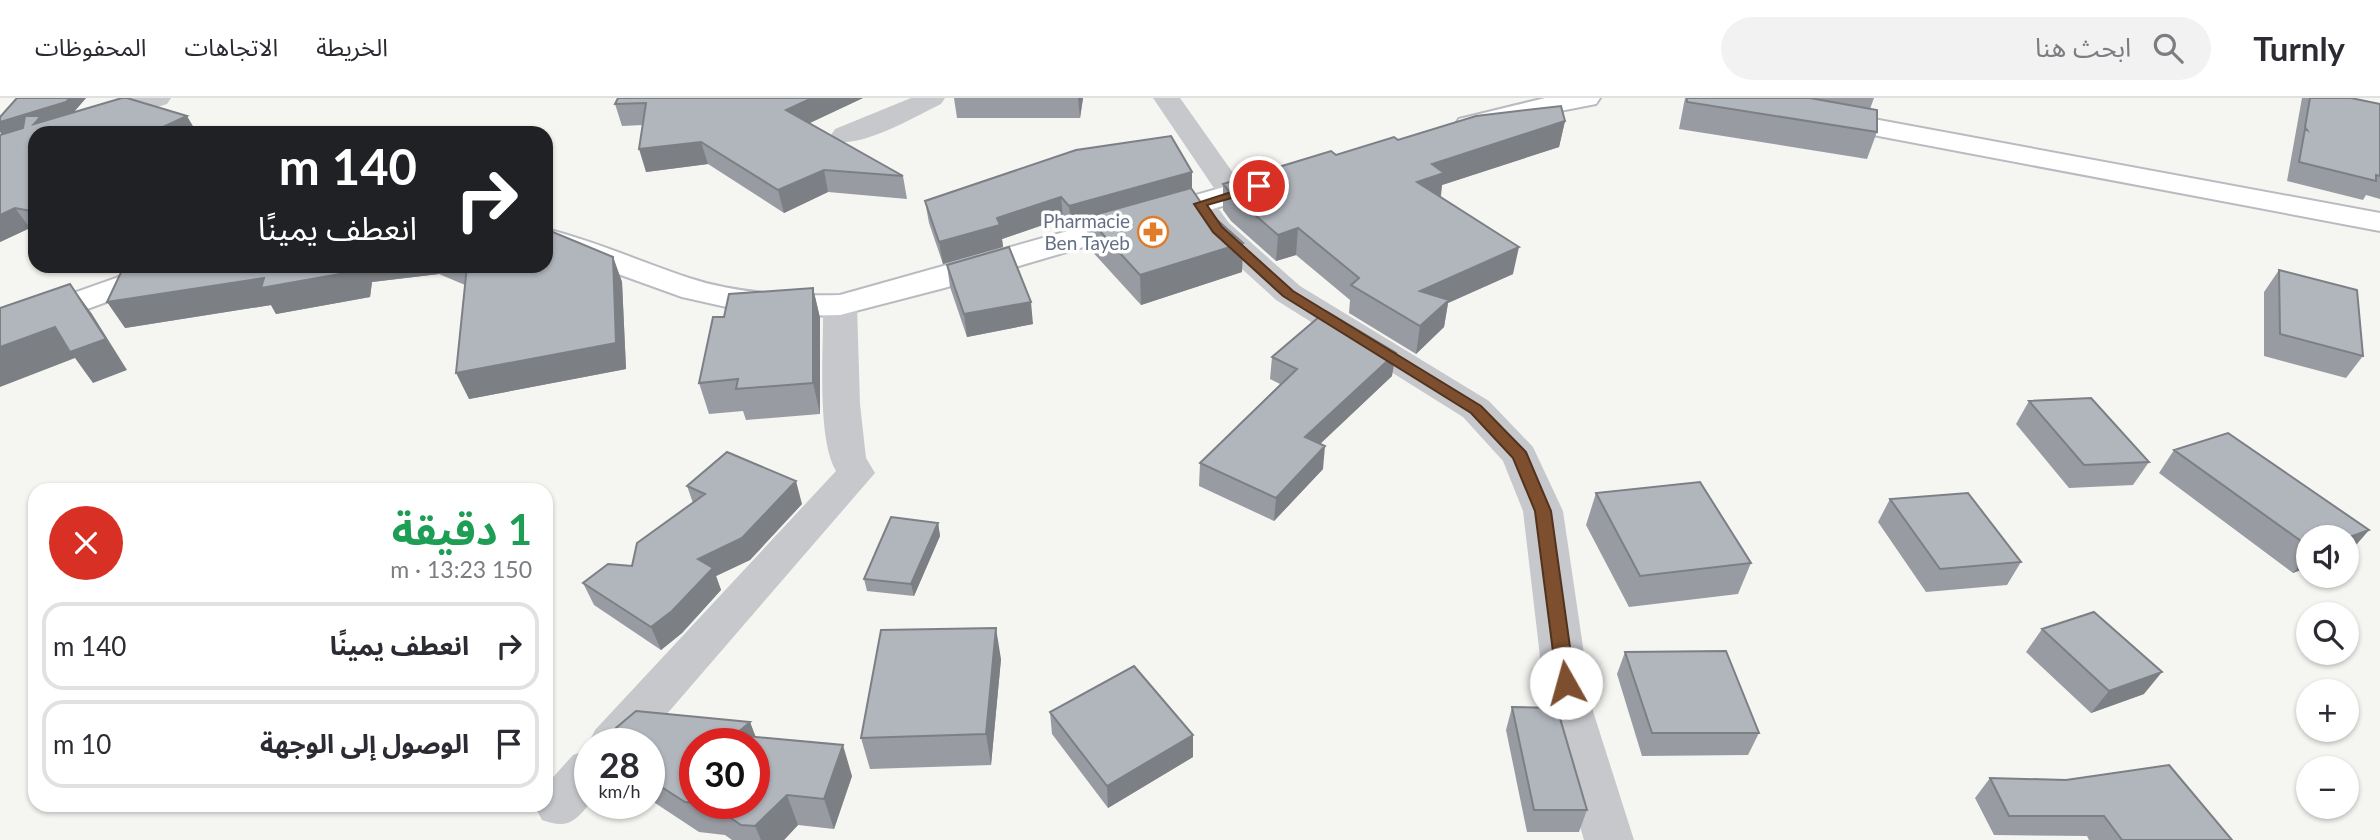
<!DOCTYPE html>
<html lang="ar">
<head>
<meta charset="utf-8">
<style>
	:root { --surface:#fff; --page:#f2f2f3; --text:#2b2b33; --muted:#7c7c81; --line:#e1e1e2 }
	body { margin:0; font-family:Lato,"Noto Sans Arabic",sans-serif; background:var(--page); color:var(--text); direction:rtl; height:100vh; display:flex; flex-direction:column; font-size:26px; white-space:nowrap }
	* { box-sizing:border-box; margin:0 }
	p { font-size:23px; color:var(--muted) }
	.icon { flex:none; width:38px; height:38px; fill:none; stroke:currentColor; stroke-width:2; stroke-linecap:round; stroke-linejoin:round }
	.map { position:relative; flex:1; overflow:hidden; direction:ltr }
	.panel { position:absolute; left:28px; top:385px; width:525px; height:329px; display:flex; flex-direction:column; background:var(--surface); border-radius:21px; box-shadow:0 2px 5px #0004; direction:rtl }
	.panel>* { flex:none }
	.top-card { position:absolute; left:28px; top:28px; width:525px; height:147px; border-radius:21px; box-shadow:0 2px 5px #0004; direction:rtl; background:#202124; color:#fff; overflow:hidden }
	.buttons { position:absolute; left:2296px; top:427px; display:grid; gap:14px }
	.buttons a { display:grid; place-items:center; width:63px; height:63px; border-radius:50%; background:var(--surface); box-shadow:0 2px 5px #0004; font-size:35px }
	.speed { position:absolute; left:574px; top:630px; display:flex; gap:14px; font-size:35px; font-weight:700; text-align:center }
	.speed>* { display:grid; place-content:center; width:91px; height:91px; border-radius:50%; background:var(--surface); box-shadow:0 2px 5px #0004; line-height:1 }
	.speed small { font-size:18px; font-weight:400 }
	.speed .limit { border:10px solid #d22; background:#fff; color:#111 }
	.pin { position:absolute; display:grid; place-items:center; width:60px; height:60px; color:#fff; margin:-30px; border:4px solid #fff; border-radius:50%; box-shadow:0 2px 7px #0007 }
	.me { position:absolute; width:77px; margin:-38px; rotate:353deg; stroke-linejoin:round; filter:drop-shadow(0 0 5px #0008) }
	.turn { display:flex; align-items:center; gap:24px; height:147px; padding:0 21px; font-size:32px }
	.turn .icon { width:91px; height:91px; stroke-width:2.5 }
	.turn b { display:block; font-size:49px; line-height:60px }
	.round { display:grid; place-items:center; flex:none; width:74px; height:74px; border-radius:37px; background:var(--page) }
	.headline { display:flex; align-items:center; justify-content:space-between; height:119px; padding:0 21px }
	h1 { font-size:42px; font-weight:700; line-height:52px; color:#1e9e55 }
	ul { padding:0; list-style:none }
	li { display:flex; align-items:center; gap:21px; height:88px; margin:0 14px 10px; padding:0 7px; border:4px solid var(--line); border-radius:21px }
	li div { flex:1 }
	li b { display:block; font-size:26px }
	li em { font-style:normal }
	header { display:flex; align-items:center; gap:42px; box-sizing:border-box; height:98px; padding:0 35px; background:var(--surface); border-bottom:2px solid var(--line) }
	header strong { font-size:33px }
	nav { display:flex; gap:38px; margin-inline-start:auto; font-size:24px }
	.search { width:490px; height:63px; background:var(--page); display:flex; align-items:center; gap:18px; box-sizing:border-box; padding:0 24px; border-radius:38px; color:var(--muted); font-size:26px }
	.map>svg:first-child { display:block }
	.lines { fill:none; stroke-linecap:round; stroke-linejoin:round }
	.secondary-casing { stroke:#b8bbc0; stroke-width:4 }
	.street { fill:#c6c8cc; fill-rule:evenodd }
	.secondary { fill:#fff; fill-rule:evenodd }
	.wall { fill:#989ca2 }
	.shaded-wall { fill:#7c7f84 }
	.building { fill:#b1b5bc; stroke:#7c7f84; stroke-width:2 }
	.route { fill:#7d4f2e; stroke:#51331e; stroke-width:2 }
	.labels { text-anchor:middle; stroke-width:7; stroke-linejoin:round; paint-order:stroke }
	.poi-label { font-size:19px; fill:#656f83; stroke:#fff; text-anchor:end }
</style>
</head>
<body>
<header>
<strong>Turnly</strong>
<div class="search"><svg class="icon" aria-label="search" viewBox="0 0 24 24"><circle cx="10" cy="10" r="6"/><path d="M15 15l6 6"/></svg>ابحث هنا</div>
<nav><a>الخريطة</a><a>الاتجاهات</a><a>المحفوظات</a></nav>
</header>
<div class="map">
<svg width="2380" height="742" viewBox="0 0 2380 742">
	<rect width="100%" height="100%" fill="#f5f6f2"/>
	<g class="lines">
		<g class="secondary-casing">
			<path id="secondary" d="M1545 0H1600L1596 6 1519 21 1469 35 1459 33 1455 27 1459 21Z
				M1825 12 2380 115V133L1815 26 1811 20 1815 14Z
				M1274 75 1284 78 1289 84 1284 90 944 190 840 217 798 218 740 212 682 199 546 150V131C595 143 641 164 689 180 737 196 790 198 840 197Z
				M150 168H201L196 175 139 192 0 243V221Z"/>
		</g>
		<path class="street" d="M130 0H171L167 6 75 35H35V39L32 35 36 29Z
			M911 0H945L941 6C916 18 863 50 835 43L831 37 835 31Z
			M1153 0H1180L1248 96 1244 102 1233 105 1222 102Z
			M1207 107 1218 110 1229 125 1300 188 1489 303 1533 349 1563 413 1592 610 1634 742H1584L1546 610 1523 413 1503 363 1463 319 1276 202 1207 139 1192 116 1196 110Z
			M840 197 852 200 857 207 860 306 866 360 875 375 641 646H590V649L588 646 595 632 836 373C816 339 824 249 823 207L828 200Z
			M590 651V705C574 725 567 731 542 722L534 707H546V687L573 657Z"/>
		<use href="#secondary" class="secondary"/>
	</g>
	<path class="wall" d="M17 0H86L73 15 35 35V131L30 130 0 144 1 36Z
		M618 0H863L809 25 903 78 907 101 828 94 784 115 708 66 646 74 643 27 622 28 615 6Z
		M954 0H1083L1080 20H957Z
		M1685 0H1874L1870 11 1877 34 1867 61 1679 31Z
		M2302 0H2351L2380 6V101L2366 97 2363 102 2287 83Z
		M1565 23 1559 49 1442 87 1441 99 1513 176 1448 205 1444 229 1416 256 1349 215 1350 202 1296 157 1276 163 1231 123 1223 112V86L1336 57 1398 42Z
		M1192 91 1206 112 1243 145 1242 174 1141 207 1088 149 1087 125 1071 129 1063 120 1002 141 1003 149 943 166 929 125 925 103Z
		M613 159 622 184 626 271 469 301 465 187 439 176 372 184 370 199 276 216 271 207 125 230 124 168H546Z
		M947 167 1033 226 967 239 950 189Z
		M2279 172 2363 258 2346 280 2264 258V194Z
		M813 190 820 220V316L746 322 743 313 709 316 699 285Z
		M1272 259 1392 278 1320 346 1323 371 1274 423 1199 388 1200 365 1280 286 1270 281Z
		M2029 303 2149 364 2133 387 2069 390 2016 326Z
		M2174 352 2369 432 2349 455H2347V439H2308V469L2293 475 2159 375Z
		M687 388 802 406 750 462 716 478 721 492 682 535 661 552 594 507 583 485 632 468 693 405Z
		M1596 395 1751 465 1738 496 1629 509 1586 427Z
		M1890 401 2021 464 2007 487 1926 494 1878 424Z
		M938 425 940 438 914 498 867 493 864 481Z
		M2042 531 2144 596 2091 615 2026 554Z
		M1625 554 1759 635 1748 657 1642 658 1617 576Z
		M1001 561 991 667 870 671 861 640Z
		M1512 609 1587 712 1579 734H1527L1506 632Z
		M1050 614 1193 659 1108 710 1052 636Z
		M750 624 755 639 852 678 834 731 798 727 784 742H732L725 737 699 734 649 701V646Z
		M1990 680 2066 682 2232 742H2089L2087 738 1994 737 1975 700Z"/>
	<path class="shaded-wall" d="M70 0H86L73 15 2 37 0 34V24Z
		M812 0H863L791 34 786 12Z
		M1078 0H1083L1080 20Z
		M187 18 197 35H150Z
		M1565 23 1559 49 1442 87 1440 101 1417 84 1432 66Z
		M701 44 708 66 646 74 639 51Z
		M824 72 828 94 784 115 778 92Z
		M1192 74V95L1087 119V125L1071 129 1069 108Z
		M1061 99 1063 120 1002 141 1003 149 943 166 939 144 997 120Z
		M15 110 30 130 0 144V117Z
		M1298 130 1296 157 1276 163 1278 137Z
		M1243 145 1242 174 1141 207 1140 177Z
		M1519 149 1513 176 1448 205 1444 229 1416 256 1420 228V193Z
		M613 159 622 184 626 271 469 301 456 275Z
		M357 168H436L439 176 372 184 370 199 276 216 271 207 125 230 107 204 264 180Z
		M70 186 92 216 127 272 93 285 75 260 0 289V249Z
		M813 190 820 220V316L813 285Z
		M1031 204 1033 226 967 239 964 216Z
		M1396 255 1392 278 1303 362 1305 339Z
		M1325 348 1323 371 1274 423 1276 400Z
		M796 383 802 406 750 462 716 478 721 492 682 535 661 552 651 529 698 461Z
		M938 425 940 438 914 498 911 486Z
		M2369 432 2349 455H2347V440Z
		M2308 457V469L2293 475Z
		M996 530 1001 561 991 667 986 636Z
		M2162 574 2144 596 2091 615 2109 593Z
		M750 624 762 655 735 637Z
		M1193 637V659L1108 710 1107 688Z
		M843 647 852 678 834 731 824 701Z
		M787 697 798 727 784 742H761L755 728Z"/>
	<path class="building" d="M17 0H70L66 4 0 24V19Z
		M122 0H127L187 18 150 35H35V110L31 113 15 110 0 117V37L23 30 25 18H41L34 26Z
		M618 0H812L786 12 903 78 824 72 778 92 701 44 639 51 646 5 615 6Z
		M1687 0H1810L1877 12V34L1687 4Z
		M2310 0H2351L2380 6V78L2376 77V83L2299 64 2305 31 2307 32 2305 29Z
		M1561 8 1565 23 1432 66 1444 75 1417 84 1519 149 1420 193 1449 202 1420 228 1351 187 1359 180 1298 130 1278 137 1232 97 1223 86 1331 53 1336 57 1394 39 1398 42 1476 18Z
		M1171 38 1192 74 1069 108 1061 99 997 120 1000 127 939 144 925 103 1076 52Z
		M1191 90 1206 112 1243 145 1140 177 1087 119Z
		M548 132 613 159 616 245 456 275 467 168H546V133Z
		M1009 149 1031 204 964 216 947 167Z
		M124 168H357V173L261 190 264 180 107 204Z
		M2279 172 2357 192 2363 258 2280 236Z
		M70 186 106 241 70 254 55 229 0 249V210Z
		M813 190V285L736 291 738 281 699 285 713 219H724L729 196Z
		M1326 213 1396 255 1305 339 1325 348 1276 400 1200 365 1297 271 1272 259Z
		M2091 300 2149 364 2084 367 2029 303Z
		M2228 335 2369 432 2347 440 2308 439V448L2174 352Z
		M727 354 796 383 742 440 698 461 713 470 672 513 651 529 583 485 608 466 632 468 637 445 705 396 687 388Z
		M1700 384 1751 465 1640 478 1596 395Z
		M1968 395 2021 464 1940 471 1890 401Z
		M891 419 938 425 911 486 864 481Z
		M2094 514 2162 574 2109 593 2042 531Z
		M996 530 986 636 861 640 881 532Z
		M1726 553 1759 635H1652L1625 554Z
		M1134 568 1193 637 1107 688 1050 614Z
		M1512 609 1557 610 1587 712H1534Z
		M636 613 750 624 735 637 843 647 824 701 787 697 755 728 741 727 712 707 697 705H754V646H695V705L685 704 649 681V646H608L616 630Z
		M2169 667 2232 742H2122L2104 718H2009L1990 680 2066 682Z"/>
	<path class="route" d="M1259 85 1263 86V91L1207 107 1222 129 1293 193 1481 308 1526 354 1551 413 1575 585 1573 591 1566 593 1559 591 1557 585 1535 413 1513 360 1471 315 1283 198 1213 134 1194 106Z"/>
	<defs>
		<g id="pharmacy-ring" transform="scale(1.575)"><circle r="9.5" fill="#fff" stroke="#e27b27" stroke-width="1.5"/><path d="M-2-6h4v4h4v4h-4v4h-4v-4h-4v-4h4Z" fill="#e27b27"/></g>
	</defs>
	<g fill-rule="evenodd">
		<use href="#pharmacy-ring" x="1153" y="134"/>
	</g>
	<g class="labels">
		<g class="poi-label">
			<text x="1130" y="130">Pharmacie<tspan x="1130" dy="22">Ben Tayeb</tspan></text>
		</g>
	</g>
</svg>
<div class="buttons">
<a><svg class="icon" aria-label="sound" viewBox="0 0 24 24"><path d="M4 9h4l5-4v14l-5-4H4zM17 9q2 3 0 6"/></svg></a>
<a><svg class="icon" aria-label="search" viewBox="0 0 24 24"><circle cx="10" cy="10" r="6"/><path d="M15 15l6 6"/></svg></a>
<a>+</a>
<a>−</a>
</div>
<div class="speed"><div>28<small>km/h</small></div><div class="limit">30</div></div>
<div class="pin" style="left:1259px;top:88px;background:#d93025"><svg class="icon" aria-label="arrive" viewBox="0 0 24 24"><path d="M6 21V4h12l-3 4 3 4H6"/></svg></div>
<svg class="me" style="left:1566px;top:585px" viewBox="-20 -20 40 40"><circle r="19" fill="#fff"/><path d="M0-13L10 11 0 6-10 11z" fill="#7d4f2e"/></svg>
<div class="top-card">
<div class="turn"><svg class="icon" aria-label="right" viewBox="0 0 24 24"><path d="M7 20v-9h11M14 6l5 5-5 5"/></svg><div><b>140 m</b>انعطف يمينًا</div></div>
</div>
<section class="panel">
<div class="headline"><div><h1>1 دقيقة</h1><p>150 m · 13:23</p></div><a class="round" style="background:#d93025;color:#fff"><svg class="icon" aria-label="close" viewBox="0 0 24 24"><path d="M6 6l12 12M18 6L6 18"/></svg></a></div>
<ul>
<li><svg class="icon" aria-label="right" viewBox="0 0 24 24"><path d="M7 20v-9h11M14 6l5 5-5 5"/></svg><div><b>انعطف يمينًا</b></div><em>140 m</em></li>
<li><svg class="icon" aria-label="arrive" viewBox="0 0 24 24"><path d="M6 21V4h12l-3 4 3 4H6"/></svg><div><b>الوصول إلى الوجهة</b></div><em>10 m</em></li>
</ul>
</section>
</div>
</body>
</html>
